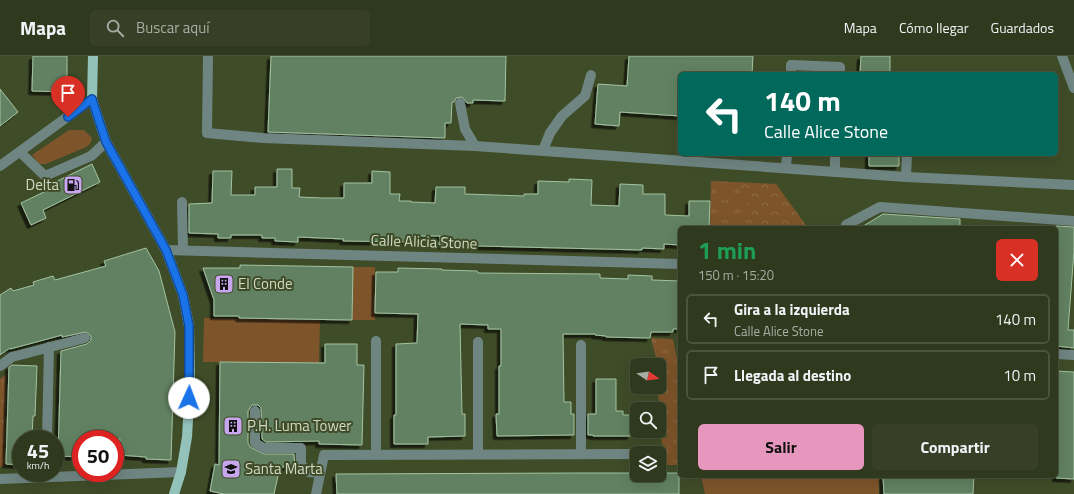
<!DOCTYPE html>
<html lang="es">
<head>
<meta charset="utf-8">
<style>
	:root { --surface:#2f391e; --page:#374027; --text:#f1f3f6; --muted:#a7aca4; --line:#4a533c; --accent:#e797bd }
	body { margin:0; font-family:"Titillium Web",sans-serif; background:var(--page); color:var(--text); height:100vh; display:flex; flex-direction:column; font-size:15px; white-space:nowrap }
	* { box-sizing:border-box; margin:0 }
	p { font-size:13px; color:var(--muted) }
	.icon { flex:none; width:22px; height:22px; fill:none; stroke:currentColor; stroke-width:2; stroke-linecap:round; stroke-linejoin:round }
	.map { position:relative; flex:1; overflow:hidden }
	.side { position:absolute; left:678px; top:170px; width:380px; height:252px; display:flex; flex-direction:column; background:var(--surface); border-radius:6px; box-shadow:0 4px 16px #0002,0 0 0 1px var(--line) }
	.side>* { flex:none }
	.top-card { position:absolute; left:678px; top:16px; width:380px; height:84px; border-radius:6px; box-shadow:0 4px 16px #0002,0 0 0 1px var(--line); background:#00695c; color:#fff; overflow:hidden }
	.needle { width:26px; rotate:103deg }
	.buttons { position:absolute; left:630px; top:302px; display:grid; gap:8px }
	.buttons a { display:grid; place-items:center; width:36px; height:36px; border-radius:6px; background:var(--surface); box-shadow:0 4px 16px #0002,0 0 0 1px var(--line); font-size:20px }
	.speed { position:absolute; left:12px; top:374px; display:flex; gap:8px; font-size:20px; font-weight:700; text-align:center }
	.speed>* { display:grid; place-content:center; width:52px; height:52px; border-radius:50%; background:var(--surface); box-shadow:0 4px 16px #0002,0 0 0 1px var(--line); line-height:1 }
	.speed small { font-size:10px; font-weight:400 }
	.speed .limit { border:6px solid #d22; background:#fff; color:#111 }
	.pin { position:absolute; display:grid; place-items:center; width:34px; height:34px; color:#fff; margin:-41px -17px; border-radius:50% 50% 50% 0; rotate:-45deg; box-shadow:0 0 4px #0007 }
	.pin .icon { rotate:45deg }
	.me { position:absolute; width:44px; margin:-22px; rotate:2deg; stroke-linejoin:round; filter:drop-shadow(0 0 3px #0008) }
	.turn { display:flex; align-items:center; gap:14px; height:84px; padding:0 20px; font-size:18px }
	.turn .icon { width:52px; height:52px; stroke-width:2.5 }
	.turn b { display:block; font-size:28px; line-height:34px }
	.round { display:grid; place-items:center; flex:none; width:42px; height:42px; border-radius:6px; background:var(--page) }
	.overview { display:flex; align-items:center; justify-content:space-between; height:68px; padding:0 20px }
	h1 { font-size:24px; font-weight:700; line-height:30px; color:#1e9e55 }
	.action { display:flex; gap:8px; margin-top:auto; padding:8px 20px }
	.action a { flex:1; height:46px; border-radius:6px; background:var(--accent); color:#111; font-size:16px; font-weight:700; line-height:46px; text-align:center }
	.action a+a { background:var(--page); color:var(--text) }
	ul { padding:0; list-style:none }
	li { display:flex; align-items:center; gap:12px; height:50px; margin:0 8px 6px; padding:0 12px; border:2px solid var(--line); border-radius:6px }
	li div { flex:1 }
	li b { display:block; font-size:15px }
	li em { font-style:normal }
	header { display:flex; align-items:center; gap:24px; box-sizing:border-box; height:56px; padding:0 20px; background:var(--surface); border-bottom:1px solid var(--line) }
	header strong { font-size:19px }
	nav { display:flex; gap:22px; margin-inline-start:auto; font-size:14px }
	.search { width:280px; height:36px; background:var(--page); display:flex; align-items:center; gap:10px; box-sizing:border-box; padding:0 14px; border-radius:6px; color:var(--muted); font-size:15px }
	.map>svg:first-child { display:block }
	.grass { fill:#7e552b }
	.forest { fill:url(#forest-crowns) }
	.park { fill:url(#park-tufts) }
	.building { fill:#628162; stroke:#a2c3a1; filter:url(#shadow) }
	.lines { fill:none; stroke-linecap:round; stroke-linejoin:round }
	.minor { stroke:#6f8582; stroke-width:10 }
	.major { stroke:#93c2bb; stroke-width:10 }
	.route-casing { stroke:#114b97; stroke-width:10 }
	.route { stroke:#1a73e8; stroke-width:7 }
	.labels { text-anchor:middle; stroke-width:4; stroke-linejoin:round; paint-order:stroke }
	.poi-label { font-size:15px; fill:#d1d9c4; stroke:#3f4c28; text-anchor:start }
	.street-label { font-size:15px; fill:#d1d9c4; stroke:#3f4c28 }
</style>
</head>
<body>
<header>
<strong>Mapa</strong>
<div class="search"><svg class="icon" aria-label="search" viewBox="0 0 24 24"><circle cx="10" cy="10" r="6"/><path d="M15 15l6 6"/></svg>Buscar aquí</div>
<nav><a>Mapa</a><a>Cómo llegar</a><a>Guardados</a></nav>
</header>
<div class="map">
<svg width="1074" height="438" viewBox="0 0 1074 438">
	<defs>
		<pattern id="forest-crowns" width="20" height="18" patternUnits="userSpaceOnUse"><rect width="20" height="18" fill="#7e552b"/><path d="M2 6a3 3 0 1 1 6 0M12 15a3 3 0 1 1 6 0" fill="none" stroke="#8f6d48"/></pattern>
		<pattern id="park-tufts" width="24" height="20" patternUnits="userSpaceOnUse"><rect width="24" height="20" fill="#7e552b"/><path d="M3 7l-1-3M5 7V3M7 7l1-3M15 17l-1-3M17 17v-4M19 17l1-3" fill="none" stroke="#8f6d48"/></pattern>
		<filter id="shadow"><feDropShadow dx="-3.5" dy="3.5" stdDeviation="0" flood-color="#0009"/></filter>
	</defs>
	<rect width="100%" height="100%" fill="#3f4c28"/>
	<path class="grass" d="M69 74H84L92 82 90 88 86 91 46 108H39L32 99Z
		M353 211H375V264H352Z
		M204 262 320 264 319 307 203 306Z
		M701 420H879V438H705Z"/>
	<path class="forest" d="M735 126 776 128 808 172H759Z"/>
	<path class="park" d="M711 125 735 126 760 172H710Z
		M651 282 673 283 680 317V409H667L661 382 667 381 656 331H659V321L661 320 659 309H658Z
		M6 318 5 410 0 411V323Z"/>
	<path class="building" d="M33 0H67V36L32 35Z
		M271 0H506L505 45 473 44V47H467L462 41 456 42 454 46H452L451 67H445V82L268 76Z
		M629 0H753L752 18H680V60L620 56 619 70 595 68 598 28 627 30Z
		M861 0H890V18H860Z
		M0 33 18 56 0 70Z
		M869 98H899V110H869Z
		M92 108 100 126 43 154 46 162 31 169 21 147 46 135 45 131Z
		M277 113H292V132H300L299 141 322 142H344V127H372V115L390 116V138H400L399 145H411V146L435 147 436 131H465V138L524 140V138H538V125L569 126V123L592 124 591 149 619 150 620 128 643 129V138H665V159L689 160V145H710L709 172H680V189L664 188V193L642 192V194L439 189 440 180H410V186L343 185 344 183 298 181V186L275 185V182H262V179H231V182H218V178L189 177V148L212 147 213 115H232L231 139H255V131H277Z
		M883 158 960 163V172H860Z
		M1056 170 1074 171V195L1068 274H1074V292L1056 290Z
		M146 192 159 215 175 276 171 404 146 403V401L119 399 120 383H81V401L58 400 61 295 87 288 91 284V280L86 276 62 281V279L29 288 10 293V292L0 299V239L11 232 13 235 34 229 33 226 53 220 55 224 106 210 104 205Z
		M240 209 353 211 352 264 239 262V260H214V244L203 212H240Z
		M398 212 442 213V214L477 215 478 217 600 218V222L628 223V219L652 220V224L680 225V273H673V276H651L650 282 606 281V280L595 279V278H563L564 346H571V358H574V379L497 380 496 358H499V310H501V273H488V269L460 268 462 358H465V380L428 381V388H394V359H396V288L417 287 418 258 375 257 376 216H398Z
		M325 288H357V309H364L362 389 319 388V385L266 386 262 383 261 352 258 349H252L248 355V387L250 391 264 398H294L295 411H280L274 438H224L210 435 215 408 219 409 220 306 325 307Z
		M12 309 37 310 35 360H33L32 383H21V409L6 408 9 311Z
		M1056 315 1074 316V423L1056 422Z
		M596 323H616V355H623V359H631V380H593V379H588V358H596Z
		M579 417H637V419H659V417H679V438H337L336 418Z
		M883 420H974L973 438H884Z"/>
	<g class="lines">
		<path class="minor" d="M208 0 207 77 263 82 475 90 906 121 1074 129
			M1062 0 1074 32
			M791 18V9L840 11V18
			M460 47 465 73 475 90
			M543 94 550 77 562 60 585 40 591 19
			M20 96 45 120 91 100 106 86
			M0 110 92 43
			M786 112 787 98
			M835 115V98
			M906 121 907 98
			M182 146 183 194
			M846 169 880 151 1074 165
			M166 194 680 208
			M478 286V398
			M581 289V397
			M1056 298 1074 299
			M0 310 12 301 85 282
			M255 355V387L264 392H301V407L304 414 309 416 320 417
			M47 383 49 291
			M376 399V285
			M0 423 181 416
			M316 438 324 399 637 398"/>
		<path class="major" d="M93 0 92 43 106 86 166 194 183 239 189 270 190 329 187 381 181 416 174 438"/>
	</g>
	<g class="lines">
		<g class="route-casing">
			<path id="route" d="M68 61 92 43 106 86 166 194 183 239 189 270V342"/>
		</g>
		<use href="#route" class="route"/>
	</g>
	<defs>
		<g id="fuel-square" transform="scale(1)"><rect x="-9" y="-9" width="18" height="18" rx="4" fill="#c7a6ef" stroke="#3f4c28"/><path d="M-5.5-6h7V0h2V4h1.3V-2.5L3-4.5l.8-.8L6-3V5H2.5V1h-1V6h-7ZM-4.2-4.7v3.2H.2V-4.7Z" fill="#111"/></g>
		<g id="building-square" transform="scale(1)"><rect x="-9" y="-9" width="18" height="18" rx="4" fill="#c7a6ef" stroke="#3f4c28"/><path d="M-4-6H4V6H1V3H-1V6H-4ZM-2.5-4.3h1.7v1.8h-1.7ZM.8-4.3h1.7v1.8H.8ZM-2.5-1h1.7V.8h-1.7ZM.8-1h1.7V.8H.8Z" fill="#111"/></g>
		<g id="school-square" transform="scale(1)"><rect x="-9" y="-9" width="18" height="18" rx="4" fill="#c7a6ef" stroke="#3f4c28"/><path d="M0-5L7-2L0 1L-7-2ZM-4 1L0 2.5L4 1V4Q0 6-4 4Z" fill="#111"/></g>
	</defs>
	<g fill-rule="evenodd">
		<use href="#fuel-square" x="73" y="129"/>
		<use href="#building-square" x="224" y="228"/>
		<use href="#building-square" x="233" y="370"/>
		<use href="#school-square" x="231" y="413"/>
	</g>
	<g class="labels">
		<g class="poi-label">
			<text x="59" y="134" text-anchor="end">Delta</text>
			<text x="238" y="233">El Conde</text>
			<text x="247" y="375">P.H. Luma Tower</text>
			<text x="245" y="418">Santa Marta</text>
		</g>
		<g class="street-label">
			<text transform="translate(424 186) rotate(2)" y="5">Calle Alicia Stone</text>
		</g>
	</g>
</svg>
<div class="buttons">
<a><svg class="needle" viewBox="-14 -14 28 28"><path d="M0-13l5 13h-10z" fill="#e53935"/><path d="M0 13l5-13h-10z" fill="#a7aca4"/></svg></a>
<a><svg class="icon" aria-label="search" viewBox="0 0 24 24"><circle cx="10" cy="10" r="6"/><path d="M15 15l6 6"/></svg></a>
<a><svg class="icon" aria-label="layers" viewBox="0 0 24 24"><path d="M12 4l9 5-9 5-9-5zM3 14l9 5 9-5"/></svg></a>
</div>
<div class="speed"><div>45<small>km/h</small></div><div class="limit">50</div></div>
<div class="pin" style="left:68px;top:61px;background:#d93025"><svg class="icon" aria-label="arrive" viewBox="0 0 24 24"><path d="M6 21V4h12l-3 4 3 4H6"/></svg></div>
<svg class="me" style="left:189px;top:342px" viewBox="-20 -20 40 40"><circle r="19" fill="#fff"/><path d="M0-13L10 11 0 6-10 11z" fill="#1a73e8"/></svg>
<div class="top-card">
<div class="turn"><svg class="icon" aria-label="left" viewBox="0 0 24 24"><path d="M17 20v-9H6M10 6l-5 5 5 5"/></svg><div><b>140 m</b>Calle Alice Stone</div></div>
</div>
<section class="side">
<div class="overview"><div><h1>1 min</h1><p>150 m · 15:20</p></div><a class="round" style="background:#d93025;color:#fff"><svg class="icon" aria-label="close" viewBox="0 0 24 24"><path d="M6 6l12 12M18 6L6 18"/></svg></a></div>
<ul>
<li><svg class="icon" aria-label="left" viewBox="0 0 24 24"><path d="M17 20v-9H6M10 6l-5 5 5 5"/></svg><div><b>Gira a la izquierda</b><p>Calle Alice Stone</p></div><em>140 m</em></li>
<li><svg class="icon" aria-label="arrive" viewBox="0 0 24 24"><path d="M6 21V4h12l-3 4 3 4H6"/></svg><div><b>Llegada al destino</b></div><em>10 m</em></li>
</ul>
<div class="action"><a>Salir</a><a>Compartir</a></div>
</section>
</div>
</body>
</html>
